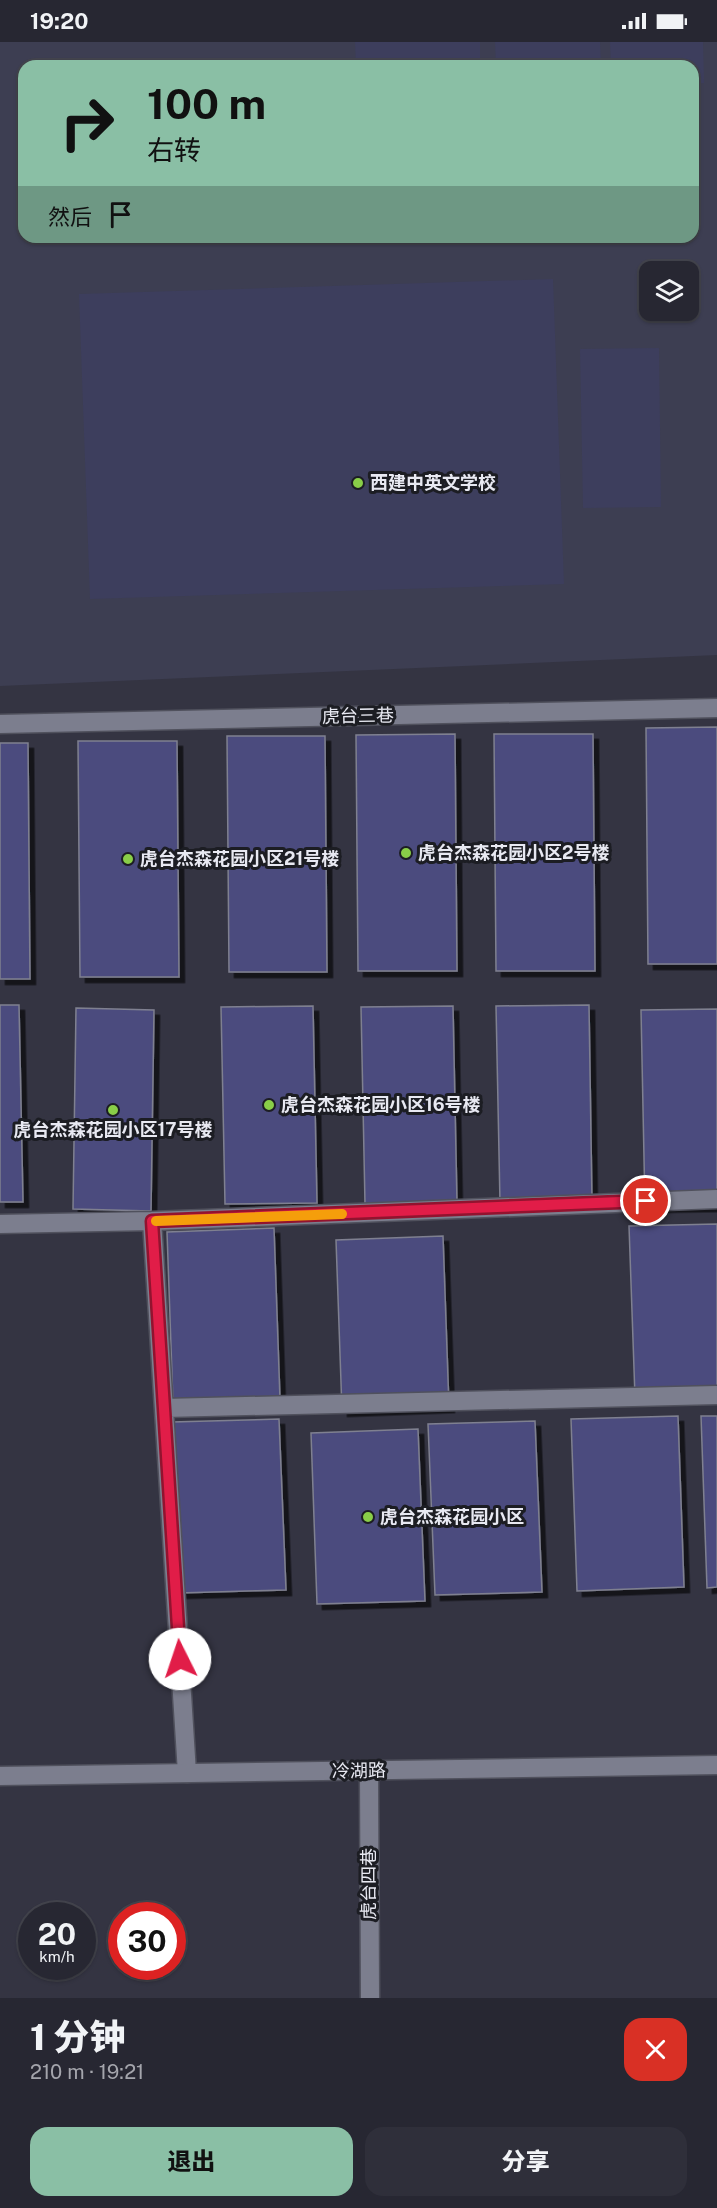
<!DOCTYPE html>
<html lang="zh">
<head>
<meta charset="utf-8">
<style>
	:root { --surface:#272732; --page:#2f2f3a; --text:#f1f3f6; --muted:#a4a5ac; --line:#43444d; --accent:#8abfa5 }
	body { margin:0; font-family:"Public Sans","Noto Sans SC",sans-serif; background:var(--page); color:var(--text); height:100vh; display:flex; flex-direction:column; font-size:22px; white-space:nowrap }
	* { box-sizing:border-box; margin:0 }
	p { font-size:20px; color:var(--muted) }
	.icon { flex:none; width:33px; height:33px; fill:none; stroke:currentColor; stroke-width:2; stroke-linecap:round; stroke-linejoin:round }
	.map { position:relative; height:1956px; overflow:hidden }
	.panel { display:flex; flex-direction:column; background:var(--surface); flex:1 }
	.panel>* { flex:none }
	.guide { position:absolute; left:18px; top:18px; width:681px; height:183px; border-radius:18px; box-shadow:0 2px 4px #0004,0 0 0 2px var(--line); background:#8abfa5; color:#111; overflow:hidden }
	.fabs { position:absolute; left:639px; top:219px; display:grid; gap:12px }
	.fabs a { display:grid; place-items:center; width:60px; height:60px; border-radius:12px; background:var(--surface); box-shadow:0 2px 4px #0004,0 0 0 2px var(--line); font-size:30px }
	.speed { position:absolute; left:18px; top:1860px; display:flex; gap:12px; font-size:30px; font-weight:700; text-align:center }
	.speed>* { display:grid; place-content:center; width:78px; height:78px; border-radius:50%; background:var(--surface); box-shadow:0 2px 4px #0004,0 0 0 2px var(--line); line-height:1 }
	.speed small { font-size:15px; font-weight:400 }
	.speed .limit { border:9px solid #d22; background:#fff; color:#111 }
	.pin { position:absolute; display:grid; place-items:center; width:51px; height:51px; color:#fff; margin:-26px; border:3px solid #fff; border-radius:50%; box-shadow:0 2px 6px #0007 }
	.me { position:absolute; width:66px; margin:-33px; rotate:356deg; stroke-linejoin:round; filter:drop-shadow(0 0 4px #0008) }
	.turn { display:flex; align-items:center; gap:21px; height:126px; padding:0 30px; font-size:27px }
	.turn .icon { width:78px; height:78px; stroke-width:2.5 }
	.turn b { display:block; font-size:42px; line-height:51px }
	.then { display:flex; align-items:center; height:57px; padding:0 30px; background:#0003; gap:12px; font-size:22px }
	.round { display:grid; place-items:center; flex:none; width:63px; height:63px; border-radius:18px; background:var(--page) }
	.head { display:flex; align-items:center; justify-content:space-between; height:102px; padding:0 30px }
	h1 { font-size:36px; font-weight:800; line-height:45px }
	.button { display:flex; gap:12px; margin-top:auto; padding:12px 30px }
	.button a { flex:1; height:69px; border-radius:18px; background:var(--accent); color:#111; font-size:24px; font-weight:800; line-height:69px; text-align:center }
	.button a+a { background:var(--page); color:var(--text) }
	.status { display:flex; justify-content:space-between; align-items:center; height:42px; padding:0 30px; background:var(--surface); direction:ltr }
	.status svg { height:16px; fill:currentColor }
	.map>svg:first-child { display:block }
	.built { fill:#3d3e52; fill-rule:evenodd }
	.green { fill:#3d3e5d }
	.building { fill:#4c4c7e; stroke:#7f8090; stroke-width:1.5; filter:url(#shadow) }
	.lines { fill:none; stroke-linecap:round; stroke-linejoin:round }
	.minor-casing { stroke:#50515d; stroke-width:21 }
	.tertiary-casing { stroke:#50515d; stroke-width:21 }
	.minor { stroke:#7c7e8e; stroke-width:18 }
	.tertiary { stroke:#7c7e8e; stroke-width:18 }
	.route-casing { stroke:#92132f; stroke-width:15 }
	.route { stroke:#e11d48; stroke-width:10 }
	.slow { stroke:#f59e0b; stroke-width:10 }
	.poi-dot { fill:#89ce48; stroke:#1c1d23; stroke-width:2 }
	.labels { text-anchor:middle; stroke-width:6; stroke-linejoin:round; paint-order:stroke }
	.poi-label { font-size:18px; font-weight:bold; fill:#e8e9f2; stroke:#1c1d23; text-anchor:start }
	.street-label { font-size:18px; fill:#e8e9f2; stroke:#1c1d23 }
</style>
</head>
<body>
<div class="status"><b>19:20</b><svg viewBox="0 0 49 12"><path d="M0 12V9h3v3zM5 12V6h3v6zM10 12V3h3v9zM15 12V0h3v12zM26 1h20v11H26zM47 4h2v5h-2z"/></svg></div>
<div class="map">
<svg width="717" height="1956" viewBox="0 0 717 1956">
	<defs>
		<filter id="shadow"><feDropShadow dx="5.5" dy="5.5" stdDeviation="0" flood-color="#0009"/></filter>
	</defs>
	<rect width="100%" height="100%" fill="#343442"/>
	<path class="built" d="M0 0H717V613L0 644ZM24 24H693V195H24ZM650 230H688V268H650Z"/>
	<path class="green" d="M355 0H480V24H356Z
		M495 0H600L601 24H496Z
		M610 0H703L704 41 693 42V24H611Z
		M553 237 564 542 90 557 79 252Z
		M659 306 661 465 583 466 580 307Z"/>
	<path class="building" d="M717 685V922H648L646 686Z
		M455 692 457 929H358L356 693Z
		M494 692H593L595 929H496Z
		M227 694H325L327 930H229Z
		M78 699H177L179 935H80Z
		M0 701H28L30 937H0Z
		M0 963H19L23 1160H0Z
		M589 963 592 1160 500 1161 496 964Z
		M313 964 317 1161 225 1162 221 965Z
		M453 964 457 1161 365 1162 361 965Z
		M76 966 154 968 151 1169 73 1167Z
		M717 967V1164L645 1165 641 968Z
		M717 1182V1353L635 1355 629 1184Z
		M274 1186 280 1357 173 1361 167 1190Z
		M443 1194 449 1365 342 1369 336 1198Z
		M678 1374 684 1545 577 1549 571 1377Z
		M701 1374H717V1545L707 1546Z
		M279 1377 286 1548 179 1551 172 1380Z
		M535 1379 542 1550 435 1553 428 1382Z
		M418 1387 425 1559 317 1562 311 1391Z"/>
	<g class="lines">
		<g class="minor-casing">
			<path id="minor" d="M152 1179 717 1157
				M0 1182 152 1179 187 1731
				M164 1366 717 1353"/>
		</g>
		<g class="tertiary-casing">
			<path id="tertiary" d="M0 682 717 666
				M369 1729 370 1956
				M0 1734 717 1723"/>
		</g>
		<use href="#minor" class="minor"/>
		<use href="#tertiary" class="tertiary"/>
	</g>
	<g class="lines">
		<g class="route-casing">
			<path id="route" d="M180 1617 152 1179 646 1159"/>
		</g>
		<use href="#route" class="route"/>
		<path class="slow" d="M156 1179 342 1172"/>
	</g>
	<g class="poi-dot">
		<circle cx="358" cy="441" r="6"/>
		<circle cx="406" cy="811" r="6"/>
		<circle cx="128" cy="817" r="6"/>
		<circle cx="269" cy="1063" r="6"/>
		<circle cx="113" cy="1068" r="6"/>
		<circle cx="368" cy="1475" r="6"/>
	</g>
	<g class="labels">
		<g class="poi-label">
			<text x="370" y="447">西建中英文学校</text>
			<text x="418" y="817">虎台杰森花园小区2号楼</text>
			<text x="140" y="823">虎台杰森花园小区21号楼</text>
			<text x="281" y="1069">虎台杰森花园小区16号楼</text>
			<text x="113" y="1094" text-anchor="middle">虎台杰森花园小区17号楼</text>
			<text x="380" y="1481">虎台杰森花园小区</text>
		</g>
		<g class="street-label">
			<text transform="translate(358 674) rotate(-1)" y="6">虎台三巷</text>
			<text transform="translate(359 1729) rotate(-1)" y="6">冷湖路</text>
			<text transform="translate(369 1842) rotate(-90)" y="6">虎台四巷</text>
		</g>
	</g>
</svg>
<div class="fabs">
<a><svg class="icon" aria-label="layers" viewBox="0 0 24 24"><path d="M12 4l9 5-9 5-9-5zM3 14l9 5 9-5"/></svg></a>
</div>
<div class="speed"><div>20<small>km/h</small></div><div class="limit">30</div></div>
<div class="pin" style="left:646px;top:1159px;background:#d93025"><svg class="icon" aria-label="arrive" viewBox="0 0 24 24"><path d="M6 21V4h12l-3 4 3 4H6"/></svg></div>
<svg class="me" style="left:180px;top:1617px" viewBox="-20 -20 40 40"><circle r="19" fill="#fff"/><path d="M0-13L10 11 0 6-10 11z" fill="#e11d48"/></svg>
<div class="guide">
<div class="turn"><svg class="icon" aria-label="right" viewBox="0 0 24 24"><path d="M7 20v-9h11M14 6l5 5-5 5"/></svg><div><b>100 m</b>右转</div></div>
<div class="then">然后<svg class="icon" aria-label="arrive" viewBox="0 0 24 24"><path d="M6 21V4h12l-3 4 3 4H6"/></svg></div>
</div>
</div>
<section class="panel">
<div class="head"><div><h1>1 分钟</h1><p>210 m · 19:21</p></div><a class="round" style="background:#d93025;color:#fff"><svg class="icon" aria-label="close" viewBox="0 0 24 24"><path d="M6 6l12 12M18 6L6 18"/></svg></a></div>
<div class="button"><a>退出</a><a>分享</a></div>
</section>
</body>
</html>
